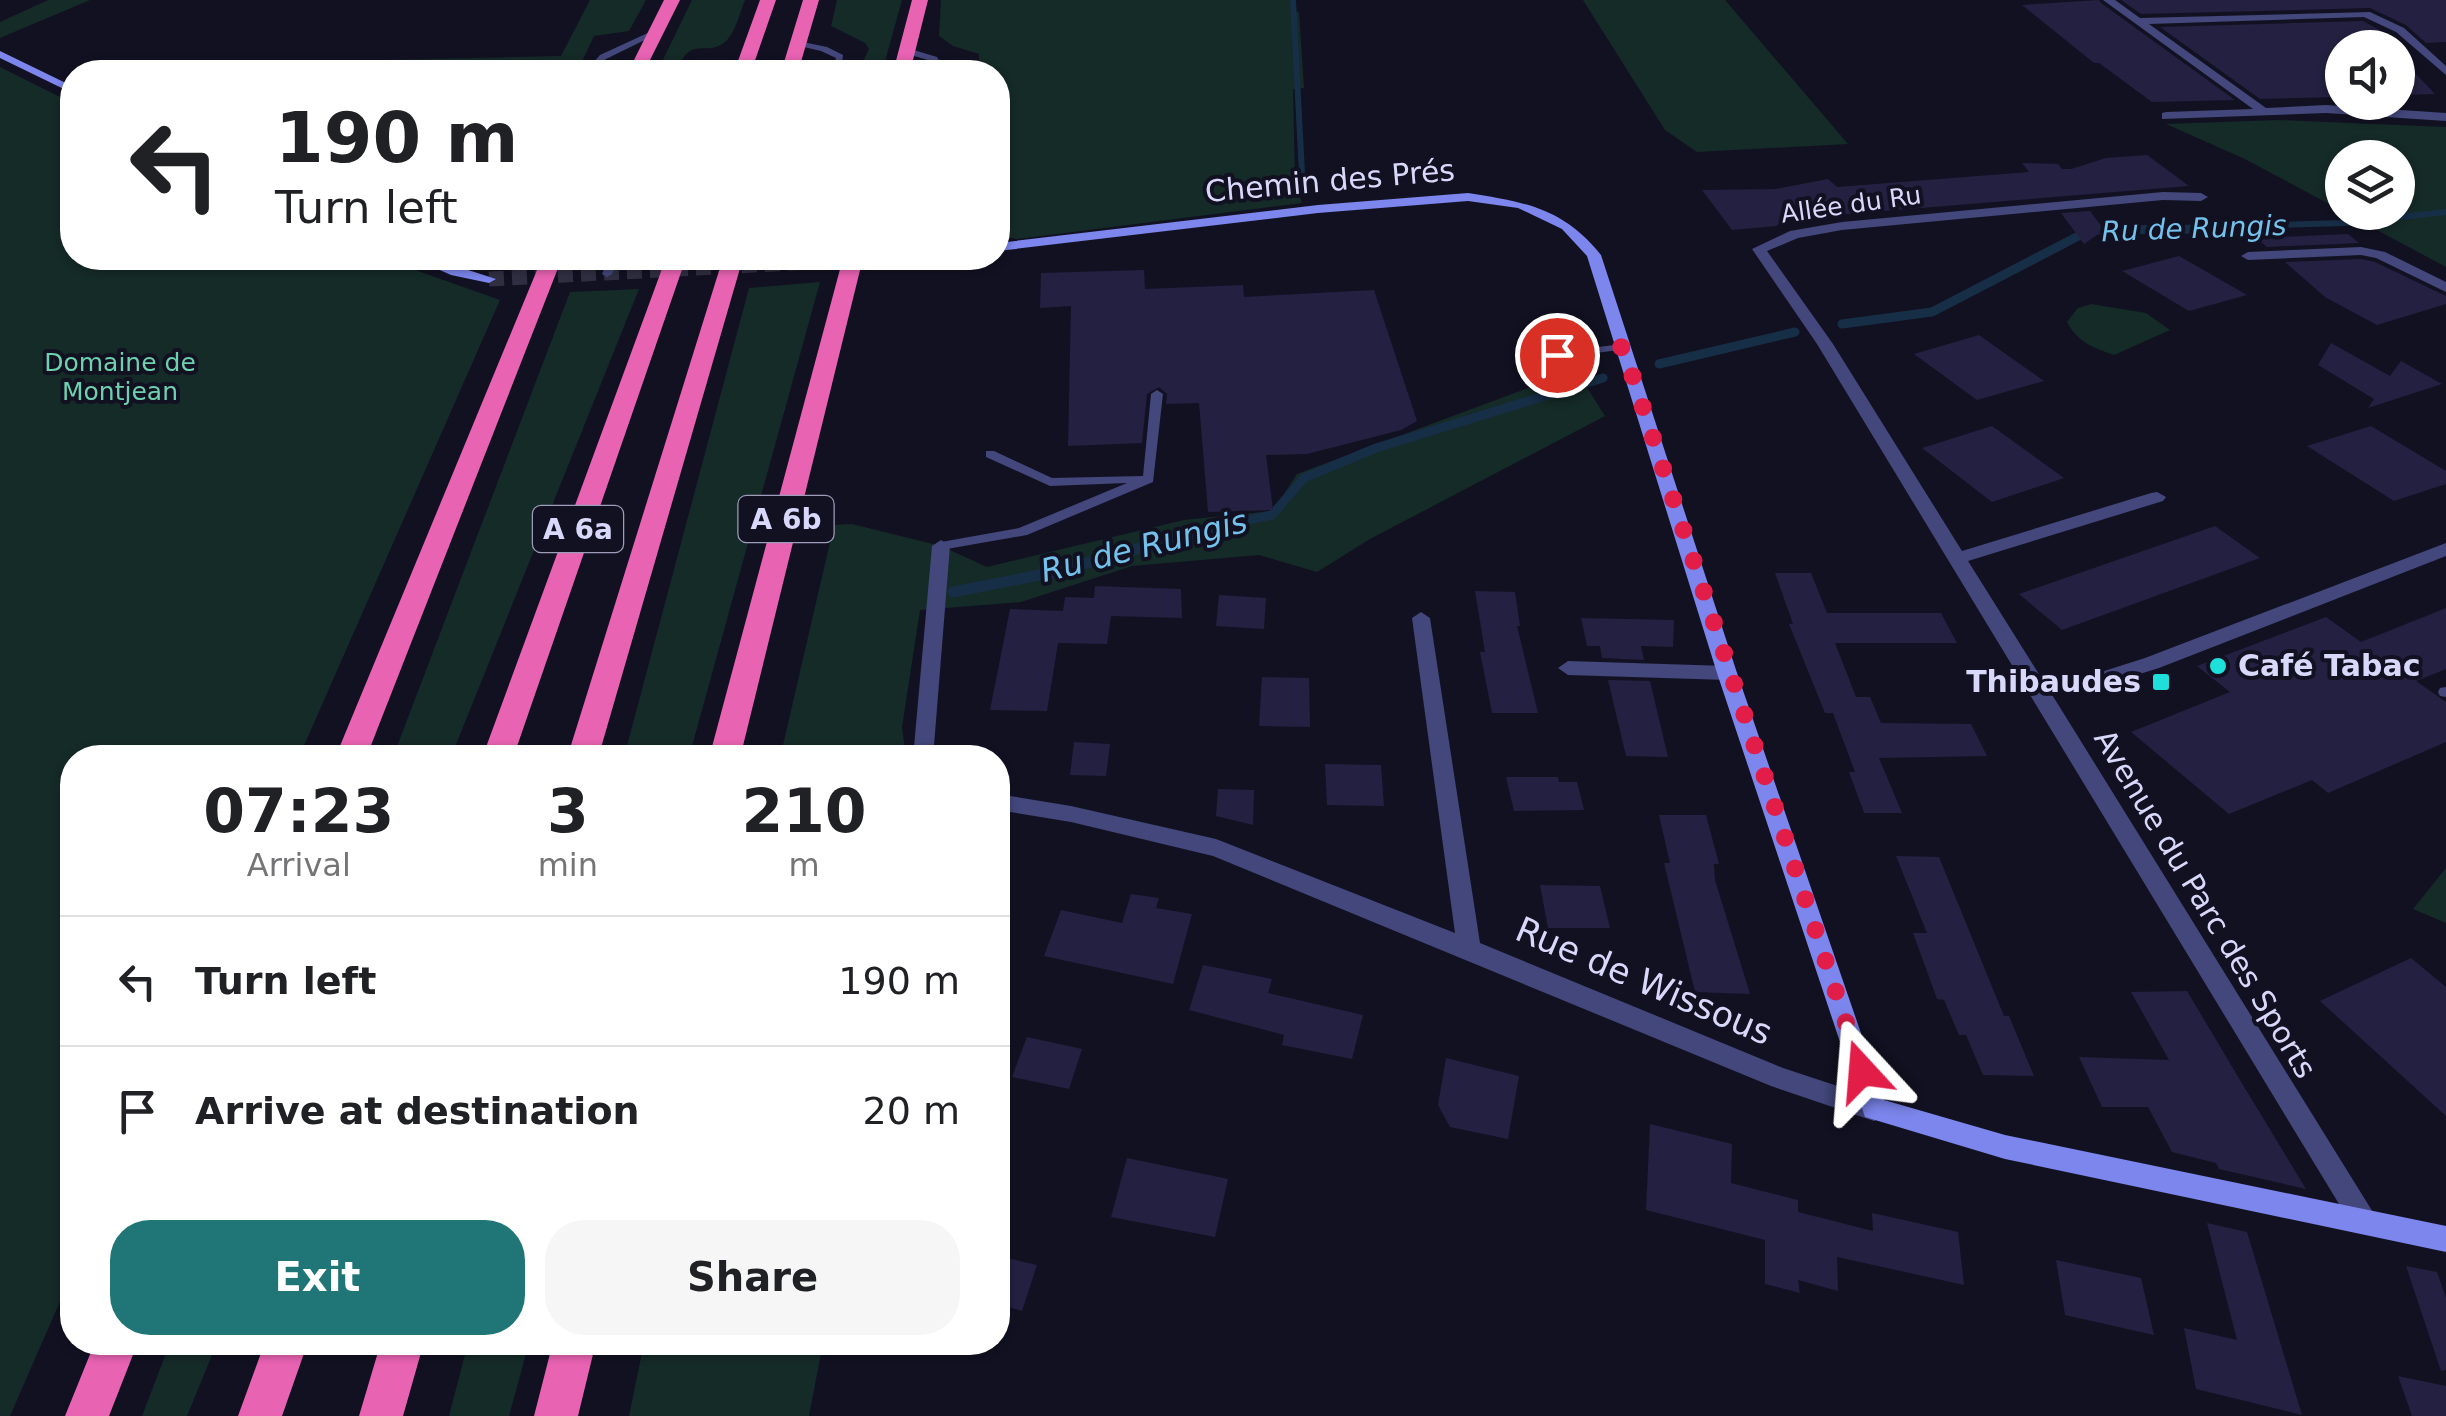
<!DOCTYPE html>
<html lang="en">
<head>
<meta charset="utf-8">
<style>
	:root { --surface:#fff; --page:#f6f6f6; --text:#202124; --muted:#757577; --line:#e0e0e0; --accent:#207676 }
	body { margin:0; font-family:"DejaVu Sans",sans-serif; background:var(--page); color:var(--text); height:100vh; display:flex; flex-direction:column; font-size:38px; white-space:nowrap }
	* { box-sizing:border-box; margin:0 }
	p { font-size:32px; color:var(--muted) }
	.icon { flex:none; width:55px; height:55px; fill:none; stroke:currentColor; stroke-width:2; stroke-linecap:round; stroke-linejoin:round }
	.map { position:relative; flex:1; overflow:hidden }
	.side { position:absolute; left:60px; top:745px; width:950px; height:610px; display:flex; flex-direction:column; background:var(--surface); border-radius:40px; box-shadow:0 2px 8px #0004 }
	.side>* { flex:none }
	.guide { position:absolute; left:60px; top:60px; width:950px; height:210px; border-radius:40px; box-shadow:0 2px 8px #0004; background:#fff; color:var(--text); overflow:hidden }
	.buttons { position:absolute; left:2325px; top:30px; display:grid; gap:20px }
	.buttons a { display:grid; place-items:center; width:90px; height:90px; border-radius:50%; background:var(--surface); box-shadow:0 2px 8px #0004; font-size:50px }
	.pin { position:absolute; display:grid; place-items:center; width:85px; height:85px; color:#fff; margin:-42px; border:5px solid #fff; border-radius:50%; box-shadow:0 2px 10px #0007 }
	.me { position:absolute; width:110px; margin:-55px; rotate:341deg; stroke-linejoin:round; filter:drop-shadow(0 0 8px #0008) }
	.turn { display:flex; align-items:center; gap:35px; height:210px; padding:0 50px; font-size:45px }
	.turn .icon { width:130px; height:130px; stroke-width:2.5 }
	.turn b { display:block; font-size:70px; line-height:85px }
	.eta { display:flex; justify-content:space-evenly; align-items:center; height:170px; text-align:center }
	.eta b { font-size:60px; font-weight:700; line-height:70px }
	.action { display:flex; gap:20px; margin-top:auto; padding:20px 50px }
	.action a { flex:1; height:115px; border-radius:40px; background:var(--accent); color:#fff; font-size:40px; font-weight:700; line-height:115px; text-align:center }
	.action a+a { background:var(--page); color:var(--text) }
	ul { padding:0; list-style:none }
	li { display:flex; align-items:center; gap:30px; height:130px; padding:0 50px; border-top:2px solid var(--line) }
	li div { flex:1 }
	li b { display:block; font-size:38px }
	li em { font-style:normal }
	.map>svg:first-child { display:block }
	.green { fill:#152b28 }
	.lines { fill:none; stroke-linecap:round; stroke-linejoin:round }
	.stream-far2 { stroke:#172e47; stroke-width:6 }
	.stream-far1 { stroke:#172e47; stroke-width:9 }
	.stream { stroke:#172e47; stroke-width:11 }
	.building { fill:#232041 }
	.secondary-tunnel { stroke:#302f42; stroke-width:15; stroke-dasharray:15 8; stroke-linecap:butt }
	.lane { fill:#43477b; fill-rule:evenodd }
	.street { fill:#43477b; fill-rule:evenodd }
	.secondary { fill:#7c86ed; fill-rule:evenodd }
	.highway { fill:#e963b3; fill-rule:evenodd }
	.route { stroke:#e11d48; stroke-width:18; stroke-dasharray:0 32.4 }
	.poi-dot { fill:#1fdfdb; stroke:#121122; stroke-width:4 }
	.labels { text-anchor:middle; stroke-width:8; stroke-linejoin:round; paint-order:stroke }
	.far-street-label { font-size:25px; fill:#d8d8fa; stroke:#121122 }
	.far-park-label { font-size:25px; fill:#6ed0ac; stroke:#121122 }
	.far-water-label { font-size:28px; font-style:italic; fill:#74c2ec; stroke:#121122 }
	.shield { fill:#121122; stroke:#9d9cb9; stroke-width:2.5 }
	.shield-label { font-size:28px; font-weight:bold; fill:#d8d8fa }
	.street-label { font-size:30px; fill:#d8d8fa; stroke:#121122 }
	.poi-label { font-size:30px; font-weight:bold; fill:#d8d8fa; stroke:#121122; text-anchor:start }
	.water-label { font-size:32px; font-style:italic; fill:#74c2ec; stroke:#121122 }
	.near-street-label { font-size:35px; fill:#d8d8fa; stroke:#121122 }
</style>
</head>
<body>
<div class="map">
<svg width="2446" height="1416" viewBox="0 0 2446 1416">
	<rect width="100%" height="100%" fill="#121122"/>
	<path class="green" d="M48 0H90L0 38V22Z
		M590 0H646L629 31 594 36 577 72H326L341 61 561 56Z
		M692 0H745C740 12 736 30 728 39 707 61 691 31 677 72H657Z
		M837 0H902L882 72H858L869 49 865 43 831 26Z
		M941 0H1291V11L1299 12 1304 88 1293 89 1295 183 1302 203 1017 239 998 236V72H979V54L953 46 939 36Z
		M1583 0H1725L1848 144 1697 152 1665 130Z
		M0 67 72 103V258H381L500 300 299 757 72 758V1274L10 1416H0Z
		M2278 120 2446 127V267L2345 213 2398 212V158H2342V211L2245 159 2166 124Z
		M820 282 689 757H624L749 288Z
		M639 289 451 757H393L570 292Z
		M2091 304 2146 313 2170 330 2114 355C2094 348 2077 342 2067 322L2078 308Z
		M1566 374 1586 386 1605 416 1370 539 1317 572 1259 555 1132 566 1021 602 920 610 902 727 906 757 780 758 834 525 852 524 941 546 987 567 1184 520 1273 511 1297 474Z
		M2446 868V923L2413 909Z
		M170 1343H217L187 1416H142Z
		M468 1343H529L509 1416H449Z
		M644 1343H823L809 1416H629Z"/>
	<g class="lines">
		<path class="stream-far2" d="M1293 0 1303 193
			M2087 231 2344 223 2446 212"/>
		<path class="stream-far1" d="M1842 324 1932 312 2090 230 2221 229
			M1659 364 1795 332
			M1202 530 1272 515 1304 478 1376 448 1603 378"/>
		<path class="stream" d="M953 592 1055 572 1214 527"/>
	</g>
	<path class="building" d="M2099 0 2101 3 2235 100 2152 102 2099 63H2094L2022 5Z
		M2121 0H2446V42L2426 43 2406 25 2370 8 2141 14Z
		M2363 21 2403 43 2387 44 2390 48H2342V97L2260 99 2160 27Z
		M2398 55 2435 94 2398 95Z
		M2147 155 2189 186 1786 219 1776 226 1732 230 1702 190 1776 189 1828 179 1837 187 2029 172 2022 163 2058 164 2062 169H2071L2106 158Z
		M2090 211 2104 230 2084 244 2061 213Z
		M2348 234 2359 243 2267 247 2256 238Z
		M2179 256 2247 295 2189 311 2122 271Z
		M2361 259 2375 262 2446 296V304L2377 325 2325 297 2285 262Z
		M1144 270 1145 289 1243 285 1244 297 1374 290 1417 421 1401 430 1307 454 1266 455 1273 510 1208 512 1199 403 1166 404 1167 394 1159 387 1147 394 1142 443 1068 446 1071 306 1040 308 1041 273Z
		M1979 335 2044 381 1977 400 1914 354Z
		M2331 343 2390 376 2401 361 2442 384 2368 408 2374 399 2318 365Z
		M1992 426 2064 478 1992 502 1922 448Z
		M2371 426 2446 471V484L2394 501 2307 446Z
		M2215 526 2260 558 2062 630 2019 594Z
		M1775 573H1811L1827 613H1941L1957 643H1835L1856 697H1870L1881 723 1971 724 1987 756 1879 758 1902 813H1864L1849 772H1855L1833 713H1825L1789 624H1793Z
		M1095 586 1181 589 1182 618 1111 616 1107 644 1058 643 1047 711 990 710 1010 609 1063 611 1065 597 1094 598Z
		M1475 591 1515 592 1520 626H1517L1538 713H1492L1480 652H1485Z
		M1219 595 1266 598 1264 629 1216 626Z
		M2446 608V669L2416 681 2446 702V742L2328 793 2312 780 2229 814 2131 732 2230 692 2197 666 2326 617 2361 642Z
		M1581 618 1674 620 1673 647 1641 646 1644 660 1602 658 1600 646H1587Z
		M1262 677 1309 678 1310 727 1259 726Z
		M1608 680 1650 681 1668 757 1626 756Z
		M1074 742 1110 744 1106 776 1070 775Z
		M1325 764 1381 765 1384 806 1327 805Z
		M1506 777H1558L1559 782H1577L1584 810 1514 811Z
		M1218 789 1254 790 1253 825 1216 816Z
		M1659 815H1706L1719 864H1714L1715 880 1750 994 1695 992 1664 863H1670Z
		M1896 856 1939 857 2004 1016H2009L2034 1076 1983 1075 1966 1035H1959L1944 1000 1937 999 1913 933H1927Z
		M1540 885 1600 886 1610 928H1548Z
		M1131 894 1159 898 1156 908 1192 914 1173 984 1044 956 1061 910 1122 923Z
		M2411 958 2446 987V1116L2320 1001Z
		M1203 965 1272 979 1268 993 1363 1015 1352 1059 1282 1045 1284 1035 1189 1010Z
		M2187 991 2240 1080 2306 1189 2219 1169 2216 1163 2172 1152 2148 1107H2102L2079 1057 2169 1060 2131 992Z
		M1027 1037 1082 1049 1069 1089 1012 1077Z
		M1446 1058 1519 1076 1508 1139 1450 1127 1438 1105Z
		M1650 1124 1732 1144 1731 1183 1798 1200V1212L1873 1231 1872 1213 1958 1232 1964 1285 1837 1257 1838 1291 1798 1280 1800 1293 1765 1284V1240L1646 1210Z
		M1127 1158 1228 1179 1215 1237 1111 1217Z
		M2207 1223 2247 1232 2302 1415 2196 1389 2184 1328 2237 1340Z
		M998 1256 1037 1265 1022 1311 998 1304Z
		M2056 1260 2141 1278 2154 1335 2065 1315Z
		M2406 1266 2437 1272 2446 1298V1370L2441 1371Z
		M2398 1376 2446 1386V1416H2412Z"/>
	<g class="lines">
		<path class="secondary-tunnel" d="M489 279 887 258"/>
		<path class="lane" d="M652 31 659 33 606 59 593 72H585L600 55Z
			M798 41 827 47 843 55 841 72H833L836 58 821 51 795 45V41Z
			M907 48 937 57 945 72H937L931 61 904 53V49Z
			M694 60H745L749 63 745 66H697L694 72H686L690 63Z
			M609 258H619L612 274 607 277 602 274Z
			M791 258H801L798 267H790Z
			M1623 344 1627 345V349L1532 361 1526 358 1532 355Z
			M1157 390 1163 394 1153 482 1027 535 941 550 936 549 934 546 941 542 1019 528 1127 483 1050 486 986 457V451H994L1052 478 1143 476 1151 394Z
			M2446 687V697L2440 696 2438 692 2440 688Z"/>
		<path class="street" d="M2103 0H2115L2140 18 2370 12 2404 28 2446 66V75L2396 32 2364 17 2149 24 2266 108 2326 105 2446 113V121L2326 113 2162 119V113L2166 112 2253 109Z
			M2163 192 2201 193 2208 197 2201 201 2163 200 1842 230 1798 238 1767 251 1833 344 1962 551 2151 493 2157 492 2166 497 2163 501 1968 561 2042 679H2079L2145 658 2446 543V556L2159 668 2079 693H2051L2371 1209 2375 1218 2371 1227 2362 1231 2353 1227 1817 344 1752 249 1790 231 1842 222Z
			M2361 247 2385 252 2446 282V292L2376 258 2361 255 2248 260 2241 256 2248 252Z
			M941 540 950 546 933 758H913L932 546Z
			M1421 612 1430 618 1480 943 1783 1068 1883 1101 1887 1109 1883 1117 1874 1121 1771 1086 1213 856 1071 822 998 810V794L1071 806 1216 839 1455 933 1412 618Z
			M1568 661 1727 666 1737 673 1727 680 1568 675 1558 668Z"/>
		<path class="secondary" d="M0 51 72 86V93L0 58Z
			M1468 193C1525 202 1563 208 1601 255L1737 673 1884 1100 2005 1135 2446 1226V1252L2005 1159 1865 1117 1717 673 1587 256 1562 229 1518 208 1468 201 1318 213 998 251V243L1318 205Z
			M413 258H431L496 279 489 283 451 275Z"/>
		<path class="highway" d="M664 0H680L644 72H628Z
			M760 0H776L751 72H734Z
			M803 0H819L798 72H781Z
			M912 0H928L910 72H893Z
			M542 258H562L366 758H335Z
			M666 258H686L513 758H482Z
			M723 258H743L598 758H567Z
			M843 258H863L740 758H709Z
			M95 1342H138L109 1416H65Z
			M265 1342H308L282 1416H238Z
			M381 1342H424L403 1416H359Z
			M553 1342H596L578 1416H534Z"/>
	</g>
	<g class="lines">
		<path class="route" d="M1557 355 1623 347 1862 1071"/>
	</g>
	<g class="poi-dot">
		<circle cx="2218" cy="666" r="10"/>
		<rect x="2151" y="672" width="20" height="20" rx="5"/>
	</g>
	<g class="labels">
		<g class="far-street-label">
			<text transform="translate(1851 204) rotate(-8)" y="9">Allée du Ru</text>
		</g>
		<g class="far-park-label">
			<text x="120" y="371">Domaine de<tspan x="120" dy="29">Montjean</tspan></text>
		</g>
		<g class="far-water-label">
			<text transform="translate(2194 228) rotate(-2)" y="10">Ru de Rungis</text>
		</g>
		<g class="shield">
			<rect x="738.5" y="496" width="95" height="46" rx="8"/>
			<rect x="533" y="506" width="90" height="46" rx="8"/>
		</g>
		<g class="shield-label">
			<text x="786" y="529">A 6b</text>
			<text x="578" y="539">A 6a</text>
		</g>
		<g class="street-label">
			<text transform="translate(1330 181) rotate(-5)" y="10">Chemin des Prés</text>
			<text transform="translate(2205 904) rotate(59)" y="10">Avenue du Parc des Sports</text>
		</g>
		<g class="poi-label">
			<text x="2238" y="676">Café Tabac</text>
			<text x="2141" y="692" text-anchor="end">Thibaudes</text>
		</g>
		<g class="water-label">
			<text transform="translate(1144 546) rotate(-14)" y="11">Ru de Rungis</text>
		</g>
		<g class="near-street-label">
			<text transform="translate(1644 981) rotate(23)" y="12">Rue de Wissous</text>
		</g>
	</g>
</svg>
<div class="buttons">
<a><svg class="icon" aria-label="sound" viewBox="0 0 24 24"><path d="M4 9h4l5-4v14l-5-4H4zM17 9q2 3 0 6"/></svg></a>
<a><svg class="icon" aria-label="layers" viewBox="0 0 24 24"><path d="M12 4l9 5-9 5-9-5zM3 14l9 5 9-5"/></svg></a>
</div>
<div class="pin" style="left:1557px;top:355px;background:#d93025"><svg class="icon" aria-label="arrive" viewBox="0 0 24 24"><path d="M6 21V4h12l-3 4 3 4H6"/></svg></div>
<svg class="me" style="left:1862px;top:1071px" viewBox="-20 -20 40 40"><path d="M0-17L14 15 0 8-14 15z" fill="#e11d48" stroke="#fff" stroke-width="4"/></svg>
<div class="guide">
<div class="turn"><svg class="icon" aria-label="left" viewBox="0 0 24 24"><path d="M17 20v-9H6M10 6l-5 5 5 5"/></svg><div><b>190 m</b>Turn left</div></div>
</div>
<section class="side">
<div class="eta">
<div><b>07:23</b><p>Arrival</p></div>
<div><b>3</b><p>min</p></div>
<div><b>210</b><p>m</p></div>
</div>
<ul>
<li><svg class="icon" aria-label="left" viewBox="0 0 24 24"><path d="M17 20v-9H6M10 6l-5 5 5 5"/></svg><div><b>Turn left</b></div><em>190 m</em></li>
<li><svg class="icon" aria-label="arrive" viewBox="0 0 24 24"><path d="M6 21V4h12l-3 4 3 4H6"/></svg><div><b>Arrive at destination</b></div><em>20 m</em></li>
</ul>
<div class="action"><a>Exit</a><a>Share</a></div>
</section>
</div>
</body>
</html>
